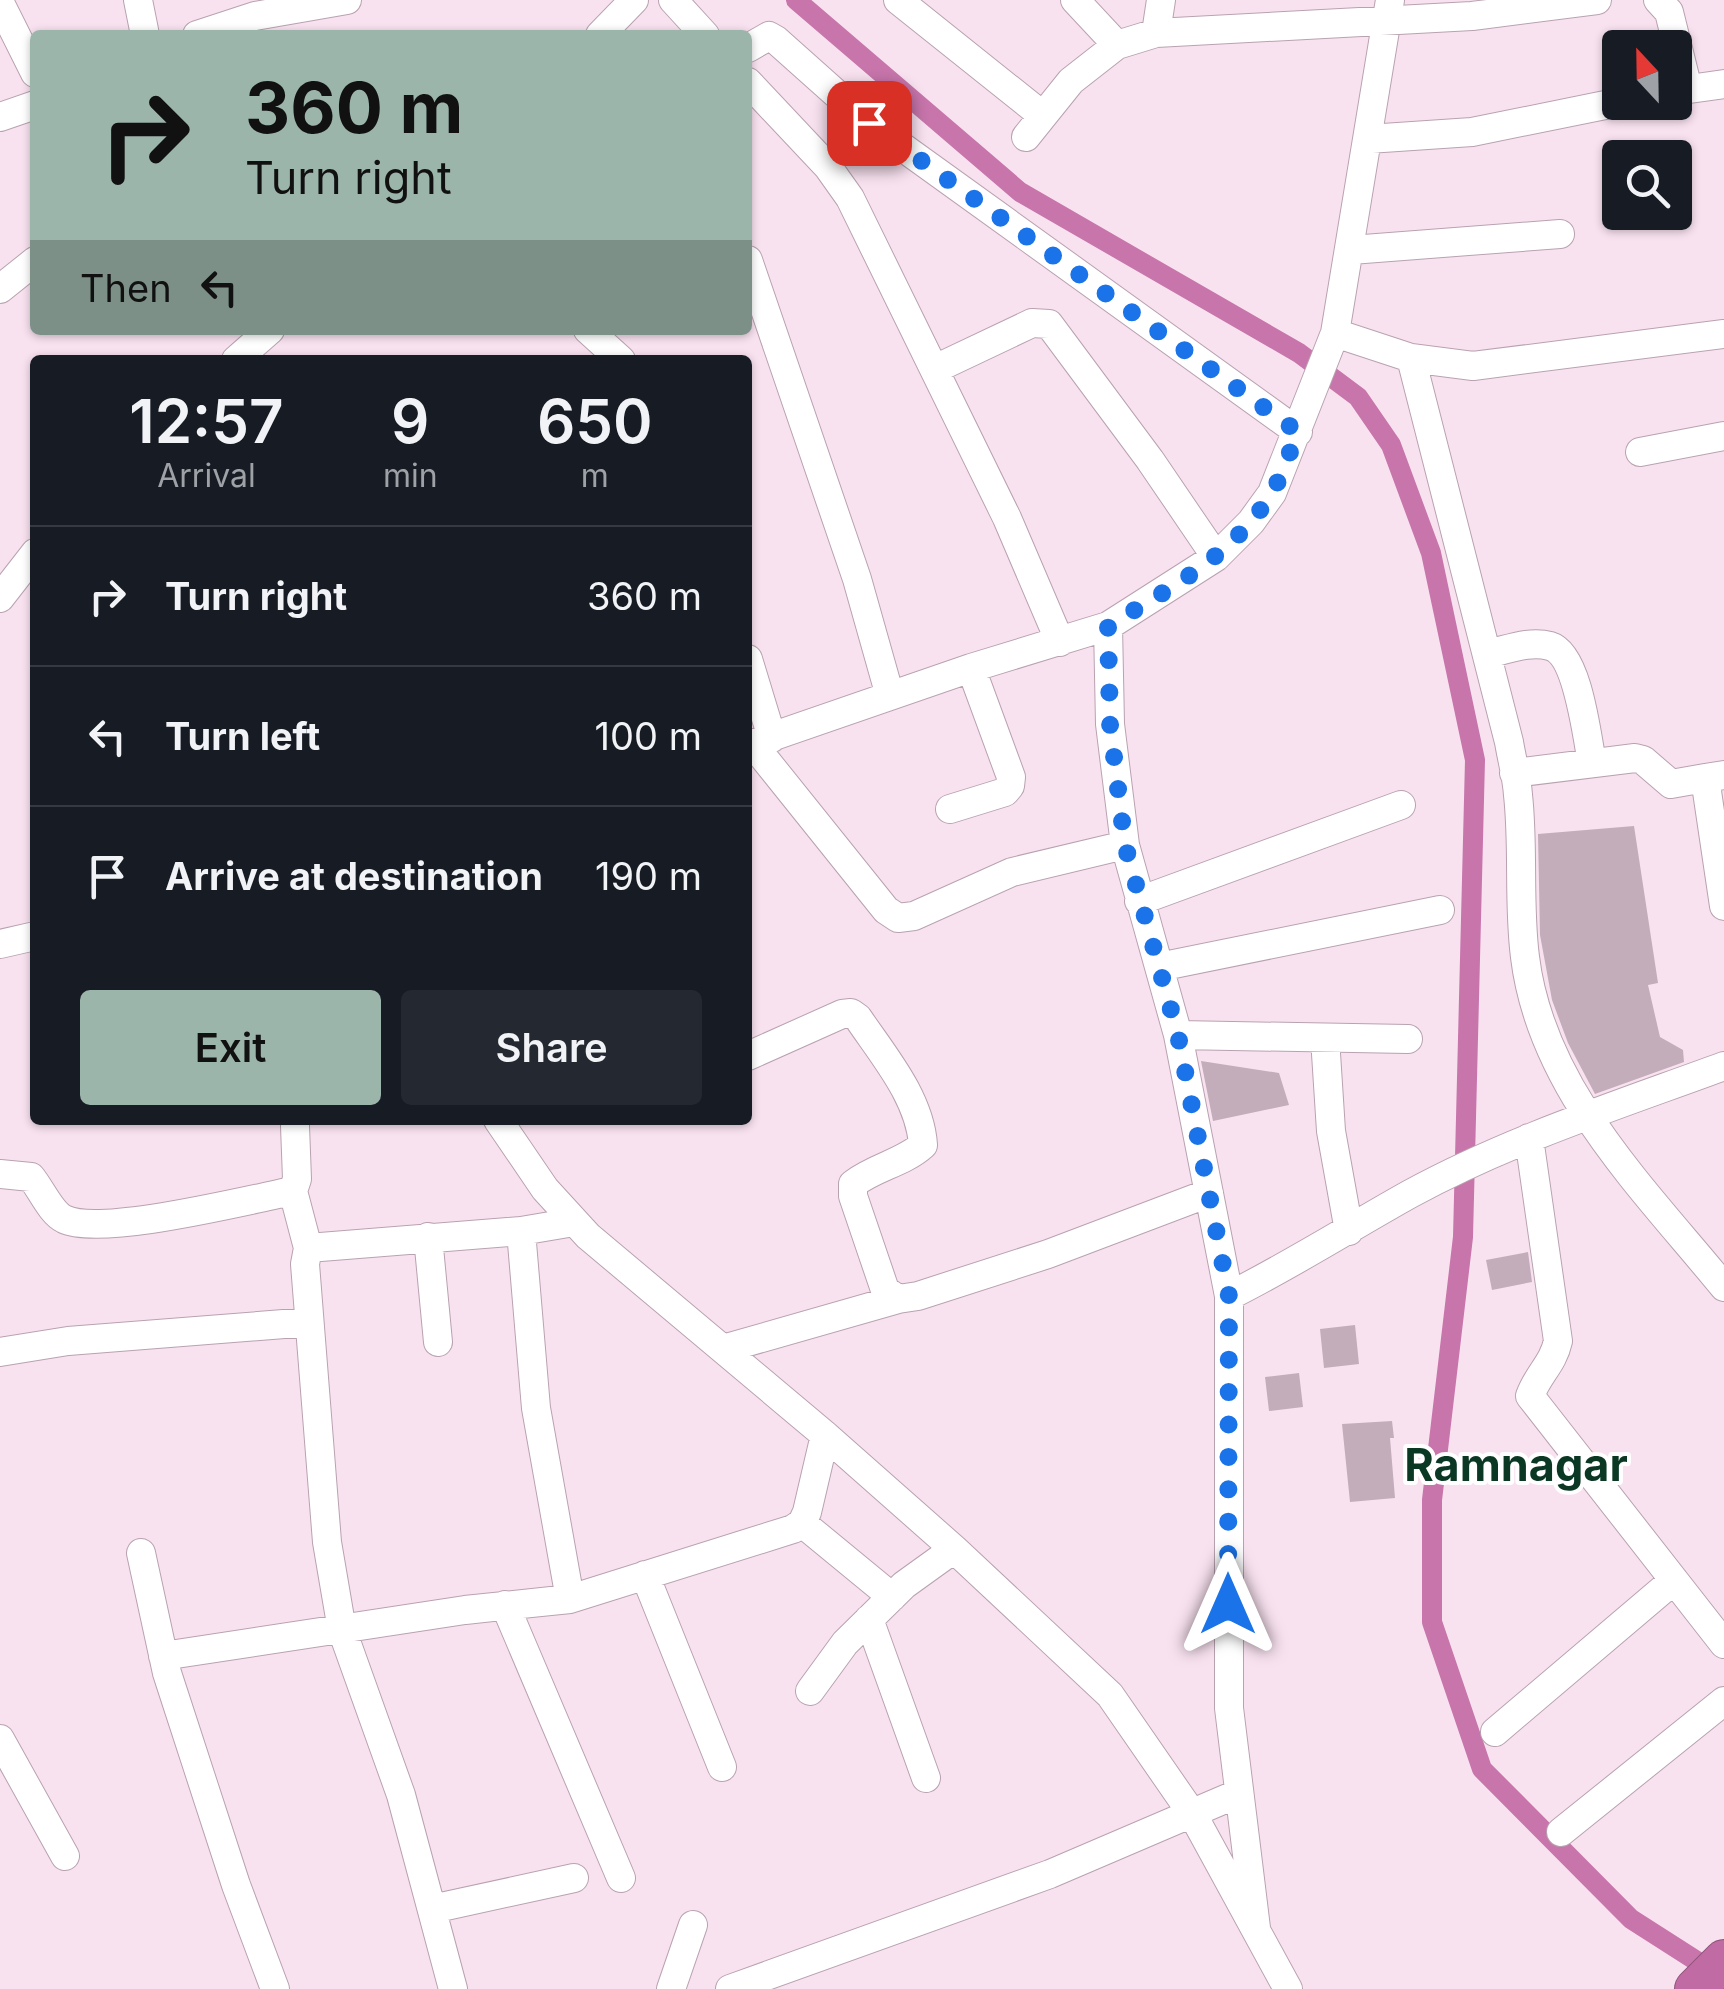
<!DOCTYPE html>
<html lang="en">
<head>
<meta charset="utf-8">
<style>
	:root { --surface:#171b24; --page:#242831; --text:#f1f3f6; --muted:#9ea1a6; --line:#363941; --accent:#9cb5ab }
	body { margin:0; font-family:Inter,sans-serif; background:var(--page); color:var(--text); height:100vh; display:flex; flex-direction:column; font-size:38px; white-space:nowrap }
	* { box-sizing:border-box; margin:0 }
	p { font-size:32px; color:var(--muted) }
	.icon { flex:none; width:55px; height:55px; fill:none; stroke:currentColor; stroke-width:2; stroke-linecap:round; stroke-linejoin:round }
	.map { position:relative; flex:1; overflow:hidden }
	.side { position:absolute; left:30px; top:355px; width:722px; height:770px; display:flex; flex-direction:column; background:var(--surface); border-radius:10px; box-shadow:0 2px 8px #0004 }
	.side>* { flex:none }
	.guide { position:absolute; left:30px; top:30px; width:722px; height:305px; border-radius:10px; box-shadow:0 2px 8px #0004; background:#9cb5ab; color:#111; overflow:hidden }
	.needle { width:65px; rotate:338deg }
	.fabs { position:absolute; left:1602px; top:30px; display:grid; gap:20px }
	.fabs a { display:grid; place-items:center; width:90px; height:90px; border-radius:10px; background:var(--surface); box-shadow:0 2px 8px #0004; font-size:50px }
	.pin { position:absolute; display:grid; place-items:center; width:85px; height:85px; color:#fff; margin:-42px; border-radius:20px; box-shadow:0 5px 15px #0006 }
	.me { position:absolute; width:110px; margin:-55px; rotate:0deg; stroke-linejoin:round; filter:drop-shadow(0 0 8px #0008) }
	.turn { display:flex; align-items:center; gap:35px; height:210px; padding:0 50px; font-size:45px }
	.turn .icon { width:130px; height:130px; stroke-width:2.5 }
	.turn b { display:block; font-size:70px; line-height:85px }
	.then { display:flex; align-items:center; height:95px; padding:0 50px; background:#0003; gap:20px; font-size:38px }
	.eta { display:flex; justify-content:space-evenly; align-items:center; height:170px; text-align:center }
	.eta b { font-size:60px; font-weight:600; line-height:70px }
	.action { display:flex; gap:20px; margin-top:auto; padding:20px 50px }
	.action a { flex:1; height:115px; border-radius:10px; background:var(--accent); color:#111; font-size:40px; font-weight:600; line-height:115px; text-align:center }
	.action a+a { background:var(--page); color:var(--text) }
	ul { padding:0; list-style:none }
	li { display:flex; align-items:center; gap:30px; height:140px; padding:0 50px; border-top:2px solid var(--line) }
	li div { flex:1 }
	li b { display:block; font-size:38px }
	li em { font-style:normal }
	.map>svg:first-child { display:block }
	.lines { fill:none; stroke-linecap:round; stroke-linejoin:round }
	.canal { stroke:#c775ab; stroke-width:20 }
	.building { fill:#c3adba }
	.minor-casing { stroke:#b9a2b0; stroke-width:30 }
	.highway-casing { stroke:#8c5178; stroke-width:42 }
	.minor { stroke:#fff; stroke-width:28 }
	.highway { stroke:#c16ba4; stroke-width:40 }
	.route { stroke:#1a73e8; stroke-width:18; stroke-dasharray:0 32.4 }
	.labels { text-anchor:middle; stroke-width:8; stroke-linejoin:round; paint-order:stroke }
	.district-label { font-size:45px; font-weight:bold; fill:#0a3825; stroke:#fff }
</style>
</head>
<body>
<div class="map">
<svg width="1724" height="1989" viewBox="0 0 1724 1989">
	<rect width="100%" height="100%" fill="#f9e2f0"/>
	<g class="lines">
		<path class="canal" d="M796 0 1020 192 1299 353 1358 397 1391 445 1431 553 1475 760 1463 1237 1432 1500V1622L1482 1769 1631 1919 1717 1974"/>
	</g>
	<path class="building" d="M1634 826 1658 983 1648 985 1660 1037 1683 1050 1684 1062 1595 1094 1568 1043 1552 1000 1540 935 1538 834Z
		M1201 1061 1279 1073 1289 1105 1213 1121Z
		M1528 1252 1532 1282 1492 1290 1486 1260Z
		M1355 1325 1359 1364 1324 1368 1320 1329Z
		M1299 1373 1303 1407 1269 1411 1265 1377Z
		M1392 1421 1394 1438H1390L1395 1498 1350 1502 1342 1424Z"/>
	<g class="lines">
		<g class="minor-casing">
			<path id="minor" d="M138 0 145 35
				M673 0 705 35
				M898 0 1042 115
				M1075 0 1117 45
				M1658 0 1669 12 1688 89
				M0 3 35 73
				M1156 33 1161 0
				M197 35 255 16 347 0
				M600 35 634 0
				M748 48 769 36 776 40 869 123 1298 432
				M748 82 828 167 850 198 1007 518 1060 642
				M1675 91 1724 84
				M0 117 35 105
				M1026 137 1071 81 1117 45 1156 33 1472 16 1597 0
				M1368 139 1472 132 1620 102
				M1351 250 1560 234
				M748 260 857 579 890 696
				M0 289 35 261
				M588 330 621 360
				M1335 333 1411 358 1473 366 1724 334
				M1411 358 1509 742C1512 760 1517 778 1518 795 1524 849 1518 903 1525 957 1541 1089 1644 1189 1724 1287
				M236 360 270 330
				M935 369 1032 323 1049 324 1150 460 1216 557
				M1640 452 1724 436
				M0 598 35 553
				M1108 626 1110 724 1125 845 1178 1035 1229 1296V1708L1256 1928
				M1487 654C1507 650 1529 640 1550 646 1578 654 1587 737 1592 763
				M748 659 772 738
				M752 743 886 910 898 918 914 916 1012 872 1125 845
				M748 745 971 668 1108 626 1216 557 1251 522 1272 493 1335 333 1390 0
				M1514 773 1635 758 1643 760 1671 784 1705 778
				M1724 775 1705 778 1724 906
				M950 809 1005 792 1010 786 1011 777 971 668
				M1139 901 1401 805
				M0 944 35 936
				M1159 967 1440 910
				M1178 1035 1408 1039
				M1325 1038 1331 1131 1349 1231
				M748 1056 842 1014 851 1013 858 1018C883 1055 920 1098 923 1145 903 1163 875 1167 853 1184V1196L885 1290 898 1299 918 1296 1048 1254 1209 1193
				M498 1120 545 1189 588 1236 825 1435 954 1549 1110 1695 1193 1815 1288 1989
				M295 1126 297 1179 293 1191 308 1248 305 1264 327 1542 342 1630 401 1795 453 1989
				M1529 1138 1558 1341C1553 1364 1538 1374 1530 1396L1724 1644
				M0 1174 31 1177C41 1189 51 1213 64 1219 100 1237 247 1200 293 1191
				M521 1231 536 1408 570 1599
				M428 1237 438 1342
				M308 1248 521 1231 574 1222
				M1229 1296C1293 1264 1349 1228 1410 1194 1509 1140 1618 1105 1724 1066
				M723 1349 898 1299
				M0 1352 68 1341 309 1322
				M802 1523 892 1597
				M141 1553 167 1673 236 1885 275 1989
				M645 1575 722 1767
				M505 1605 621 1878
				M869 1619 926 1778
				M163 1656 465 1610 570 1599 793 1529 802 1523 807 1512 825 1435
				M810 1691 845 1643 904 1585 954 1549
				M1495 1732 1674 1580
				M0 1739 65 1856
				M1561 1832 1724 1701
				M432 1909 574 1878
				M671 1989 693 1925
				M730 1989 1050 1874 1237 1794"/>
		</g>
		<g class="highway-casing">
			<path id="highway" d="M1695 1989 1724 1960"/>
		</g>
		<use href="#minor" class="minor"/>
		<use href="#highway" class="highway"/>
	</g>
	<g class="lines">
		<path class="route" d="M869 123 1298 432C1289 453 1282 477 1270 496 1231 557 1167 590 1108 626L1110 724 1125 845 1178 1035 1229 1296 1228 1604"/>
	</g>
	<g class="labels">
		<g class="district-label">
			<text x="1516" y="1481">Ramnagar</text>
		</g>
	</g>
</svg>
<div class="fabs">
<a><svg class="needle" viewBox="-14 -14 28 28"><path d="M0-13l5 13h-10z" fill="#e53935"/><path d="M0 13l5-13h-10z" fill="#9ea1a6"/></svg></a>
<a><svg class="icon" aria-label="search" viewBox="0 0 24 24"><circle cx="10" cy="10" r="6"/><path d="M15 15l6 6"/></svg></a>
</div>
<div class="pin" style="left:869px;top:123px;background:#d93025"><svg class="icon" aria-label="arrive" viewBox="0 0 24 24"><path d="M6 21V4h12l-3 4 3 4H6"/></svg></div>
<svg class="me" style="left:1228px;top:1604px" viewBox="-20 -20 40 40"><path d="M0-17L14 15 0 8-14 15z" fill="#1a73e8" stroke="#fff" stroke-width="4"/></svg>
<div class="guide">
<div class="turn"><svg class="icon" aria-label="right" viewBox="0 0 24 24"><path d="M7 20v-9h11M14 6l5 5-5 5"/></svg><div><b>360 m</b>Turn right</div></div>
<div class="then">Then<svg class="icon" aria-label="left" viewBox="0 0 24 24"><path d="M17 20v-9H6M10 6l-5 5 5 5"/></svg></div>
</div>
<section class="side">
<div class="eta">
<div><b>12:57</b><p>Arrival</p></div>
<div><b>9</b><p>min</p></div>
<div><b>650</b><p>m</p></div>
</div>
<ul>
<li><svg class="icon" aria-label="right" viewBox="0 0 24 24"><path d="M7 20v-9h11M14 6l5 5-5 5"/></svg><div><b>Turn right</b></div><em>360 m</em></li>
<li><svg class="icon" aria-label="left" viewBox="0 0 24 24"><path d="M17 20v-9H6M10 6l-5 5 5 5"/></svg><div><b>Turn left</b></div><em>100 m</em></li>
<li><svg class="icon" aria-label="arrive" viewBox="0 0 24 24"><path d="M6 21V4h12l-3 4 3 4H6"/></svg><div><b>Arrive at destination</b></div><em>190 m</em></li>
</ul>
<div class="action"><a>Exit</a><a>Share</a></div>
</section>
</div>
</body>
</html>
